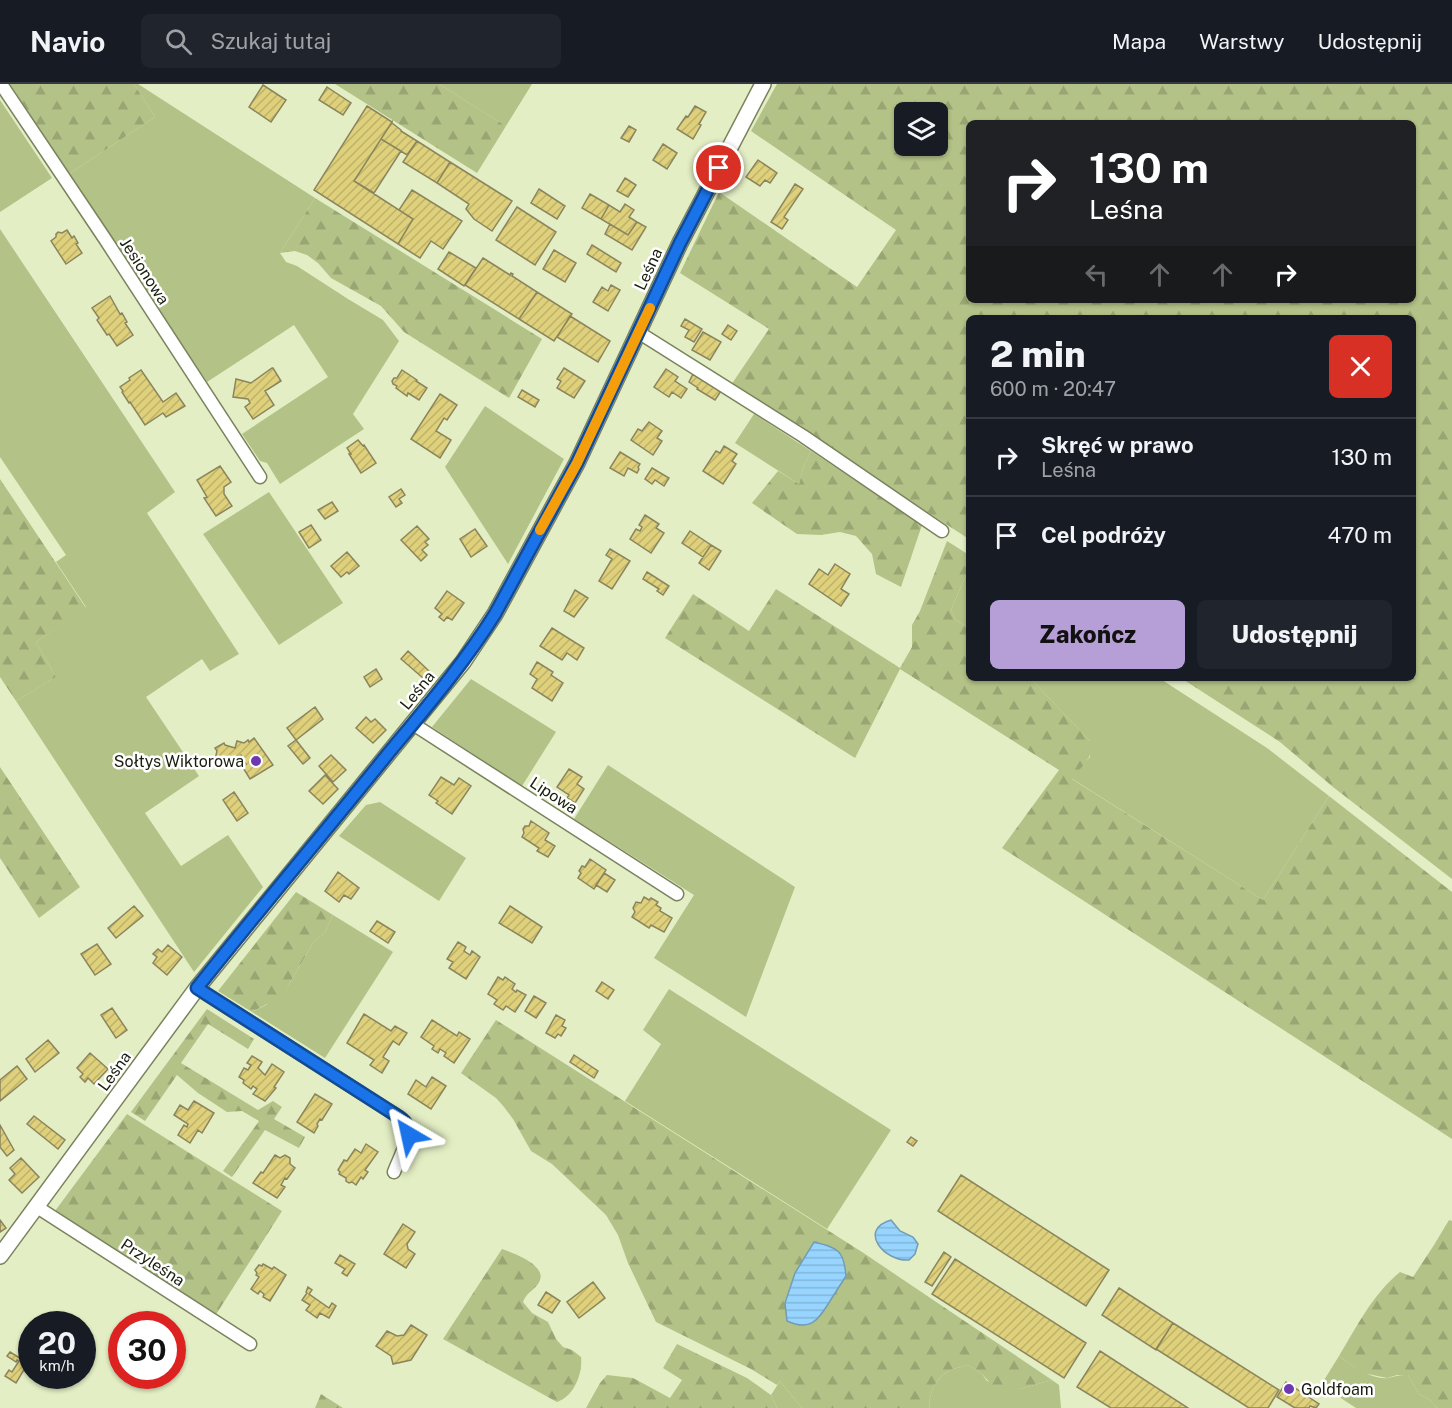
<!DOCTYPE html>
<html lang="pl">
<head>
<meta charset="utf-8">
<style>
	:root { --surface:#171b24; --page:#20242c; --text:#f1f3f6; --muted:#9ea1a6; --line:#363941; --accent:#b69fd6 }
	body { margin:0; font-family:"Public Sans",sans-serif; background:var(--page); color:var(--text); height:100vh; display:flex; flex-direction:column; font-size:22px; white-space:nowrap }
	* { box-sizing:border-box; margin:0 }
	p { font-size:20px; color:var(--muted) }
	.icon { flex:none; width:33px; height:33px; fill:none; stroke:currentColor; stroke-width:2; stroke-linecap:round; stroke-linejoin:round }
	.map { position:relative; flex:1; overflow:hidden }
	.side { position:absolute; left:966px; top:231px; width:450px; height:366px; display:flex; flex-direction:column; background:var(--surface); border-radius:9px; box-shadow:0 2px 4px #0004 }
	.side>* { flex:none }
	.top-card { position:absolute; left:966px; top:36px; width:450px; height:183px; border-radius:9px; box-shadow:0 2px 4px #0004; background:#202124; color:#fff; overflow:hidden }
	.buttons { position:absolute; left:894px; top:18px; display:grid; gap:12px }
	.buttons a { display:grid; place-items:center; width:54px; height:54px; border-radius:9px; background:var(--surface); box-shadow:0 2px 4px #0004; font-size:30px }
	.speed { position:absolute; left:18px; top:1227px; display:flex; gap:12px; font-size:30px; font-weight:700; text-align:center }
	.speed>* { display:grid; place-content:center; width:78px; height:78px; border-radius:50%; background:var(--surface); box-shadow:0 2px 4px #0004; line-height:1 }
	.speed small { font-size:15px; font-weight:400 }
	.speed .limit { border:9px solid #d22; background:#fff; color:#111 }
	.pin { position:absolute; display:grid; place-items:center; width:51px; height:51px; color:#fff; margin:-26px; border:3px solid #fff; border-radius:50%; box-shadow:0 2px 6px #0007 }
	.me { position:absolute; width:66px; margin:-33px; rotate:324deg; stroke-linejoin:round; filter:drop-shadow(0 0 4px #0008) }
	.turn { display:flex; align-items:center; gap:21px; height:126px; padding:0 24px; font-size:27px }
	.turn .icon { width:78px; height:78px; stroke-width:2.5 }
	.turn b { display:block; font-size:42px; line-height:51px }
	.lanes { display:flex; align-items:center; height:57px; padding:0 24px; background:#0003; justify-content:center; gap:30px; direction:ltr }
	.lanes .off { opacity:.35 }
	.round { display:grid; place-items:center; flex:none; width:63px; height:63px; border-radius:9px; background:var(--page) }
	.headline { display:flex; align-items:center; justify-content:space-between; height:102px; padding:0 24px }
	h1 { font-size:36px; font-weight:800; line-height:45px }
	.action { display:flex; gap:12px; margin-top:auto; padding:12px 24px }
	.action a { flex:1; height:69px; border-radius:9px; background:var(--accent); color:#111; font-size:24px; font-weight:800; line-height:69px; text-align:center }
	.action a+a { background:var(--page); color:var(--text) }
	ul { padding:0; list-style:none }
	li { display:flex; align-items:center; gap:18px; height:78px; padding:0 24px; border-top:2px solid var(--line) }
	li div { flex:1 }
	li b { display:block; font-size:22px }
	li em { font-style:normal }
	header { display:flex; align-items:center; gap:36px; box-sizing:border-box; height:84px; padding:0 30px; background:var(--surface); border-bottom:2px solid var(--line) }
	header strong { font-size:28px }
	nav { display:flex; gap:33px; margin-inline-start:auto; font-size:21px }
	.search { width:420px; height:54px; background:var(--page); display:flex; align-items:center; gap:15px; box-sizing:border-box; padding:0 21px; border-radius:9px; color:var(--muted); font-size:22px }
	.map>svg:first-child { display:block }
	.grass { fill:#b3c287 }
	.forest { fill:url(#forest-firs); fill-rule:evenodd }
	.water { fill:url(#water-rules); stroke:#719db6; stroke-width:1.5 }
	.building { fill:url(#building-hatch); stroke:#8b855d; stroke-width:1.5 }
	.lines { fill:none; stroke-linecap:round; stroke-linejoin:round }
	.minor-casing { stroke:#79835d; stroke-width:15 }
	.tertiary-casing { stroke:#79835d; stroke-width:18 }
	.minor { stroke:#fff; stroke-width:12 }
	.tertiary { stroke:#fff; stroke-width:15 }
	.route-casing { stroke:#114b97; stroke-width:15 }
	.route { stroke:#1a73e8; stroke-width:10 }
	.slow { stroke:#f59e0b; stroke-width:10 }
	.poi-dot { fill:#6e39b0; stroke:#fff; stroke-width:2 }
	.labels { text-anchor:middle; stroke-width:5; stroke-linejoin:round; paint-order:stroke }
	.street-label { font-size:16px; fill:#191d0d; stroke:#fff }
	.poi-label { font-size:16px; fill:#191d0d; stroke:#fff; text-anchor:end }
</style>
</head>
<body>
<header>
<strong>Navio</strong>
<div class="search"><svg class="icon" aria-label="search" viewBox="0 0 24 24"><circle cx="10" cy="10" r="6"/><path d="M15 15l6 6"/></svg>Szukaj tutaj</div>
<nav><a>Mapa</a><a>Warstwy</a><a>Udostępnij</a></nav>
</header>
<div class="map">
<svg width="1452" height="1324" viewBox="0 0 1452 1324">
	<defs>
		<pattern id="forest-firs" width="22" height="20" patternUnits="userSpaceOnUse" patternTransform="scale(1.5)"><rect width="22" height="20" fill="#b3c287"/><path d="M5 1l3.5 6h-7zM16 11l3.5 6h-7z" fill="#99a673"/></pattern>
		<pattern id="water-rules" width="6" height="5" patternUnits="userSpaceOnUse" patternTransform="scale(1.5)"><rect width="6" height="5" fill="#97d4ff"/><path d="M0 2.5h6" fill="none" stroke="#82b6d9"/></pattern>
		<pattern id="building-hatch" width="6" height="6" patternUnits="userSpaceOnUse" patternTransform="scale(1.5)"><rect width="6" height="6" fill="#dfd07b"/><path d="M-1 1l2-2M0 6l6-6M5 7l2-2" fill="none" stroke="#bfb269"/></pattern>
	</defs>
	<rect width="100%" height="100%" fill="#e3eec4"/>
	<path class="grass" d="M134 0H138L315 114 280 169 286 178 297 182 348 215 383 236 399 257 353 330 364 345 280 400 267 379 260 377 242 350 328 293 294 241 207 298 69 90 155 33Z
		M439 0H532L506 42Z
		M0 16 52 94 0 128Z
		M0 145 175 408 147 429 239 570 210 587 202 575 146 613 199 692 145 729 181 782 228 751 263 803 194 888 16 617 56 593 36 558 86 523 56 478 66 471 0 373Z
		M485 322 564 375 508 480 445 383Z
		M754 330 811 367 804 381 799 400 735 359Z
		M269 408 343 519 279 561 203 450Z
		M969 484V545L955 535 951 526Z
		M1030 594H1159L1267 664 1329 712 1263 816 1071 694 1090 673V657Z
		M471 595 556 648 522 702 432 643Z
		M608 681 795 803 746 933 654 874 694 811 574 735Z
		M380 718 466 774 439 817 339 752 366 721Z
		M333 831 393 868 325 974 252 928 266 921 288 902 313 859 325 848Z
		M669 905 891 1046 827 1145 625 1017 661 960 643 946Z
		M1339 1272C1352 1281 1371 1296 1388 1294 1397 1292 1397 1291 1408 1291L1419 1310 1430 1316 1437 1324H1356L1321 1301Z
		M968 1281 982 1290 987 1297 1020 1305 1052 1296 1059 1301 1061 1324H930C927 1312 937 1292 949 1287 954 1284 962 1283 968 1281Z
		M780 1297 802 1324H777L771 1311Z"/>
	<path class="forest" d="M10 0H134L155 33 69 90Z
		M335 0H439L506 42 477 89Z
		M777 0H1452V795L1333 703 1280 658 1181 594H1413V234H969V455L731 301 769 245 680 189 719 108 857 203 896 146 751 47ZM904 28H938V62H904ZM969 39H1413V216H969Z
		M315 114 542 255 509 314 404 248 381 222 331 194 318 179 307 171 295 167 280 169Z
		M811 367 922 441 901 503 876 490 872 470 856 452 840 448 821 451 797 450 752 419 778 387 799 400 804 381Z
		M0 395 86 524 36 558 56 593 16 617 0 593Z
		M947 457 969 471V484L951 526 955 535 969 545V594L1031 595 1090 657C1096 673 1080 683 1072 695L1263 816 1329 712 1452 808V1055L1002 764 1059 686 900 585 855 674 665 554 693 510 749 547 776 505 900 584 912 563V541L920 527Z
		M0 683 80 803 39 834 0 774Z
		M296 808 333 831 325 848 313 859 288 902 278 914 252 928 218 907Z
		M207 925 254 955 248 965 208 940 181 979 258 1026 273 1017 282 1023 274 1035 305 1053 299 1064 265 1046 232 1093 223 1087 259 1037 242 1027 227 1028 198 1009 177 991 145 1037 131 1028Z
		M496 936 862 1168 1052 1296 1020 1305 1004 1306 993 1302 982 1290 968 1281C962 1283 954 1284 949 1287 937 1292 927 1312 930 1324H802L780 1297 777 1301 751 1285 656 1238 628 1179 618 1151 606 1131 552 1080 531 1067 513 1035 504 1023 496 1014 461 989Z
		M127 1030 282 1127 215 1232 55 1127Z
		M1449 1136 1452 1137V1324H1437L1430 1316 1419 1310 1408 1291H1397L1387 1294 1363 1289 1339 1272C1357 1242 1373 1210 1400 1188L1413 1193 1434 1161Z
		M502 1165C513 1169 551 1182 538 1200 533 1207 526 1209 523 1218L532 1229 548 1238 556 1255 563 1263 572 1266 581 1273C583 1289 574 1313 557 1318L443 1255Z
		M677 1260 747 1294 771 1311 777 1324H586L600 1299 607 1291 633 1294 670 1314 682 1296 663 1284Z
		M321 1310 343 1324H315Z"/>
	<path class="water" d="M891 1136 900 1147 913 1153 918 1160 915 1170 909 1176C885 1178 857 1146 891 1136Z
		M814 1158C838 1164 844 1166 846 1192 841 1200 835 1209 830 1217 818 1236 811 1248 787 1237L785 1219 795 1189Z"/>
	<path class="building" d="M263 1 286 16 271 38 249 23Z
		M327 3 351 19 343 31 319 16Z
		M367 22 392 38 354 97 413 135 398 160 314 106Z
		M695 22 706 28 699 40 701 41 693 55 677 45 686 32 688 33Z
		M392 38V39L401 46V47L417 57 407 71 381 55Z
		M629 42 636 46 629 58 621 54Z
		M381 55 401 67 374 109 354 97Z
		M417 57 450 78 437 99 403 78Z
		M663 60 677 69 667 85 653 76Z
		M758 76 777 89 770 99 765 96 760 102 746 93Z
		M450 78 512 117 492 147 474 135 466 125 469 120 437 99Z
		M625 94 636 101 628 113 617 107Z
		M795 100 803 105 784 133 788 136 782 145 771 138Z
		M539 105 565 122 557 135 531 119Z
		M412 106 462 137 443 165 431 157 420 174 398 160 413 135 399 126Z
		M590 110 609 121 601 135 582 124Z
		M625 120 634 126 629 133 637 138 628 151 601 135 609 121 620 128Z
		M517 123 556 148 535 181 496 156Z
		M637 138 646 143 632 166 605 150 610 140 628 151Z
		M67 146 72 154 74 152 78 159 76 160 82 169 66 180 51 157 56 153V150L58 148 62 149Z
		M592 161 621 179 616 188 587 170Z
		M554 166 576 179 565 198 543 185Z
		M449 168 476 184 464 202 438 185Z
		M483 174 510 191 511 189 513 190 512 192 537 208 519 235 465 201Z
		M611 201 620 206 608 227 593 218 602 203 608 207Z
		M537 208 572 230 554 257 519 235Z
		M110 212 120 230 122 229 127 238 125 239 133 251 117 262 109 250 107 251 97 236 99 234 92 224Z
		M570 232 610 257 598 278 557 253Z
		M685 235 702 245 694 258 685 253 689 246 681 242Z
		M728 241 737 247 731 256 722 250Z
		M703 248 721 258 710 276 692 266Z
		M272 284H273L281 297 265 307 274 321 253 335 245 323 250 319 248 315 233 313 236 295 251 299Z
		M564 284 585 297 574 314 557 304 561 297 557 295Z
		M666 285 678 293 675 297 687 305 681 314 672 308 669 313 654 303Z
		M141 286 163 318 176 309 185 322 166 333 163 329 145 341 130 318 129 319 122 308 123 307 120 303 130 296 129 294Z
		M402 286 417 296 416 297 427 304 419 316 408 309 407 312 396 304 397 302 393 300 392 297 394 294H397Z
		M693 290 721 307 715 316 697 305 698 304 689 298Z
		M522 306 539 316 535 323 518 313Z
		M440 310 457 321 447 336 444 334 436 347 451 356 440 374 411 355Z
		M649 338 662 347 657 354 662 357 653 371 631 356 638 345 642 347Z
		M358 356 363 362 364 361 376 379 361 389 349 370H351L347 364Z
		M724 362 737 370 732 377 736 380 723 400 703 387 716 367 720 369Z
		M620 368 640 380 638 383 639 385 637 389 628 384 624 392 610 384Z
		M220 382 231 398 224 403V410L232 422 216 432 204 414 207 413 197 396Z
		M652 384 669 394 664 402 655 396 652 400 645 395Z
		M401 405 405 411 399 415 402 419 396 423 389 413Z
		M332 418 338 427 325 435 318 426Z
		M645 431 659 440 656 444 664 449 651 469 630 455 636 445 640 447 642 443 639 441Z
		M311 441 321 456 309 464 299 448Z
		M417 442 429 455 425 458 428 461 422 466 427 471 421 477 401 456Z
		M475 445 487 462 471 473 460 455Z
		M690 447 711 461 703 473 682 459Z
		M711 461 721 467 709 486 699 479Z
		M610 465 630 477 612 505 599 497 612 475 606 471Z
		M347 468 359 482 349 490 347 488 341 493 331 482Z
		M835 480 850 490 841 505 849 510 841 522 809 500 819 485 828 491Z
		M647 488 669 502 663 511 657 507 659 505 643 495Z
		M575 506 588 514 574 533 564 527Z
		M447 507 464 519 452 536 447 533 444 537 439 533 442 530 435 524Z
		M552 544 584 564 577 576 567 569 562 576 540 562Z
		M408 567 429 587 423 594 401 575Z
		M537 578 553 588 551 591 563 599 552 617 532 604 537 595 530 590Z
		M376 585 382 595 370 603 364 593Z
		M315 623 323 635 296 656 287 644Z
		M366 633 371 638 375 635 386 646 373 659 356 644Z
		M254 654 273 681 250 695 242 682 246 680 241 671 233 676 229 675 228 679 215 676 217 667 215 664 224 659 225 661 235 664 237 657 244 659 248 656 249 658Z
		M296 656 310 674 303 680 288 662Z
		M331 671 346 686 333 698 319 682Z
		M569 685 582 693 577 700 584 705 575 719 567 714 569 711 557 703Z
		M325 691 338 705 323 720 309 707Z
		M441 693 454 701 459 694 471 702 452 730 436 719 438 717 429 711Z
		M234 708 248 729 237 737 223 716Z
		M531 737 549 749 545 756 555 762 548 773 537 767 539 764 522 753 524 749 523 745 525 742H529Z
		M590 775 606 786 594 805 578 794 581 789 579 787 582 782 585 783Z
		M338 788 359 804 351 815 344 811 339 818 325 807Z
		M604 789 615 796 607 808 596 801Z
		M644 813 649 816 651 814 658 818 656 821 661 824 660 827 672 834 664 848 651 841 649 844 632 833 635 828 633 824 636 818 641 819Z
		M134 822 143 832 116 854 108 844Z
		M510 822 542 843 532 859 499 839Z
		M377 837 395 848 388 859 370 847Z
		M458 858 466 863 464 867 470 871 472 867 480 873 466 895 449 884 453 878 447 875Z
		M97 860 111 880 95 891 81 870Z
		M168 861 182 873 167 891 153 879 157 873 153 870 158 865 162 868Z
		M498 893 503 896 505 893 515 900 512 905 516 908 517 906 526 911 515 928 506 922 503 926 494 920 497 916 488 910Z
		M602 898 614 906 608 915 596 907Z
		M534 912 546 919 536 934 525 927Z
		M112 924 127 946 116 954 101 931Z
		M364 930 391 947 395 942 407 949 399 961 393 957 383 973 389 977 382 989 370 981 374 976 347 959Z
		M556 931 565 936 562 942 566 944 561 952 558 950 555 954 546 949Z
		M432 936 457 952 459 948 470 955 454 979 444 972 446 969 440 965 438 969 432 965 434 962 421 953Z
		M48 956 59 969 35 988 26 975Z
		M90 969 108 985 94 1000 88 994 85 998 80 993 83 990 77 984Z
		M574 971 598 987 594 994 570 978Z
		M252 972 262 978 258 984 265 991 272 980 284 988 274 1003 276 1004 265 1017 253 1010 257 1005 253 1002 251 1005 243 999 244 996 239 993 244 984 248 986 251 981 247 979Z
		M17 982 27 995 0 1017V996Z
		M432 993 446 1002 431 1025 408 1010 416 996 426 1003Z
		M315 1010 332 1020 322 1036 320 1035 317 1040 318 1042 314 1049 297 1038Z
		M194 1017 214 1029 202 1049 198 1046 190 1059 178 1051 184 1041 187 1043 188 1040 174 1031 180 1021 188 1026Z
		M34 1032 65 1056 58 1065 27 1040Z
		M0 1041 14 1066 7 1072 0 1063Z
		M911 1053 917 1057 913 1062 907 1058Z
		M366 1060 378 1068 365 1086 368 1088 363 1095 361 1093 356 1101 352 1098 349 1099 346 1097V1094L339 1090 340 1088 338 1086 344 1076 347 1077 355 1065 361 1069Z
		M275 1071 280 1074 285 1071 290 1074V1080L295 1084 287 1095 285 1094 281 1101 285 1103 277 1114 253 1099 261 1088 263 1089Z
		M21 1074 39 1093 22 1109 9 1096 15 1090 10 1084Z
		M961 1091 1109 1186 1086 1222 938 1127Z
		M0 1136 6 1144 0 1148Z
		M403 1140 415 1148 407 1160 408 1165 415 1170 406 1184 384 1170Z
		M944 1168 951 1173 932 1202 925 1198Z
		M340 1171 355 1180 347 1192 342 1189 345 1185 335 1179Z
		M955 1175 1086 1259 1064 1294 932 1210Z
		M263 1180 272 1185 274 1183 286 1191 270 1217 263 1213 264 1210 260 1207 258 1210 251 1205 259 1193 256 1191 257 1189 255 1186 259 1181 262 1182Z
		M593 1198 605 1214 579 1234 567 1218Z
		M308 1203 312 1206 309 1210 329 1224 332 1219 336 1222 329 1234 320 1229 317 1234 306 1226 310 1221 302 1216 307 1209 306 1208Z
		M1119 1204 1173 1239 1156 1266 1102 1231Z
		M546 1208 560 1217 552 1229 538 1221Z
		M1173 1239 1279 1306 1268 1324H1249L1156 1265Z
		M411 1241 427 1251 411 1276 393 1280 391 1272 376 1262 387 1247 397 1252 404 1251Z
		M1100 1267 1188 1324H1111L1077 1303Z
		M10 1268 28 1279 16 1299 5 1292 9 1286 12 1288 19 1277 17 1276 16 1278 7 1272Z
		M1286 1298 1319 1320 1316 1324 1310 1322 1309 1324H1295L1277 1313Z"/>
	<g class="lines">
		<g class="minor-casing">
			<path id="minor" d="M1 0 105 155 260 393
				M638 248 803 352 942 447
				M413 640 677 810
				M197 904 399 1033C403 1036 407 1039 408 1044 410 1055 398 1077 394 1088
				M37 1123 250 1260"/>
		</g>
		<g class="tertiary-casing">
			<path id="tertiary" d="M0 1172 197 904 463 578 495 530 577 379 680 159 763 0"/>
		</g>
		<use href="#minor" class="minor"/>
		<use href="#tertiary" class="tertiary"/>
	</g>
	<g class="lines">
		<g class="route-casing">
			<path id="route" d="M409 1051C408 1042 406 1038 399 1033L197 904C259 826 324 749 387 671 425 625 463 581 495 530L577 379 680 159 719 84"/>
		</g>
		<use href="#route" class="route"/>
		<path class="slow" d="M540 446 577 379 650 224"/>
	</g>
	<g class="poi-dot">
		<circle cx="256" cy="677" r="6"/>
		<circle cx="1289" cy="1305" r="6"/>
	</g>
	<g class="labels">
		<g class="street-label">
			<text transform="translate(648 185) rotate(-65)" y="6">Leśna</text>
			<text transform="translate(145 187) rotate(57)" y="6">Jesionowa</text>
			<text transform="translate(417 606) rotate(-51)" y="6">Leśna</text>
			<text transform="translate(554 711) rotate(33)" y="6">Lipowa</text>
			<text transform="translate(114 987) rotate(-54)" y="6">Leśna</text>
			<text transform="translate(153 1178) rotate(33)" y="6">Przyleśna</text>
		</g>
		<g class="poi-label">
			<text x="244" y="683">Sołtys Wiktorowa</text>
			<text x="1301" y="1311" text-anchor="start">Goldfoam</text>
		</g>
	</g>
</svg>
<div class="buttons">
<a><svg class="icon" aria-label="layers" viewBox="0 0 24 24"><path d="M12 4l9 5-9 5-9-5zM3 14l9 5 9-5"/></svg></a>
</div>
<div class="speed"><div>20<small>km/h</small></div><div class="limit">30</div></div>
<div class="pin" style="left:719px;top:84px;background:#d93025"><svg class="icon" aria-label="arrive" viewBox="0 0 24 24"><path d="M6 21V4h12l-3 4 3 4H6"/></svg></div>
<svg class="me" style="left:409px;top:1051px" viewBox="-20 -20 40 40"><path d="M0-17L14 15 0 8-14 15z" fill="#1a73e8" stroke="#fff" stroke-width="4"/></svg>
<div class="top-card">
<div class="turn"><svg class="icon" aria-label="right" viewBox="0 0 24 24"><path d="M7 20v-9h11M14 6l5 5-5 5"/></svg><div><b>130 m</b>Leśna</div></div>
<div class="lanes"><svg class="icon off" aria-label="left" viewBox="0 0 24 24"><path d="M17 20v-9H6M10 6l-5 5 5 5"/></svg><svg class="icon off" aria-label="ahead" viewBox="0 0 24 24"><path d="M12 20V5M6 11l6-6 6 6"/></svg><svg class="icon off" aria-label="ahead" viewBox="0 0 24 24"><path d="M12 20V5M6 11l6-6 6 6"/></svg><svg class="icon" aria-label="right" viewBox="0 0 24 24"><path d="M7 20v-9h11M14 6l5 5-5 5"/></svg></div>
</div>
<section class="side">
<div class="headline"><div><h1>2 min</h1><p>600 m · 20:47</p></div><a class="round" style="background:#d93025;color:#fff"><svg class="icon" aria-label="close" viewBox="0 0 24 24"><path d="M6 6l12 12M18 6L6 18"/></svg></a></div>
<ul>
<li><svg class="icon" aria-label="right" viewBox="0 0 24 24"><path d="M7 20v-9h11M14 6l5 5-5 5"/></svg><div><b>Skręć w prawo</b><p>Leśna</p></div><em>130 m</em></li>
<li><svg class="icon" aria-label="arrive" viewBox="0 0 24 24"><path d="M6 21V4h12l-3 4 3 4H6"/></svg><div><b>Cel podróży</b></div><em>470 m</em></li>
</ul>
<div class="action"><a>Zakończ</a><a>Udostępnij</a></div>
</section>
</div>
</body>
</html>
